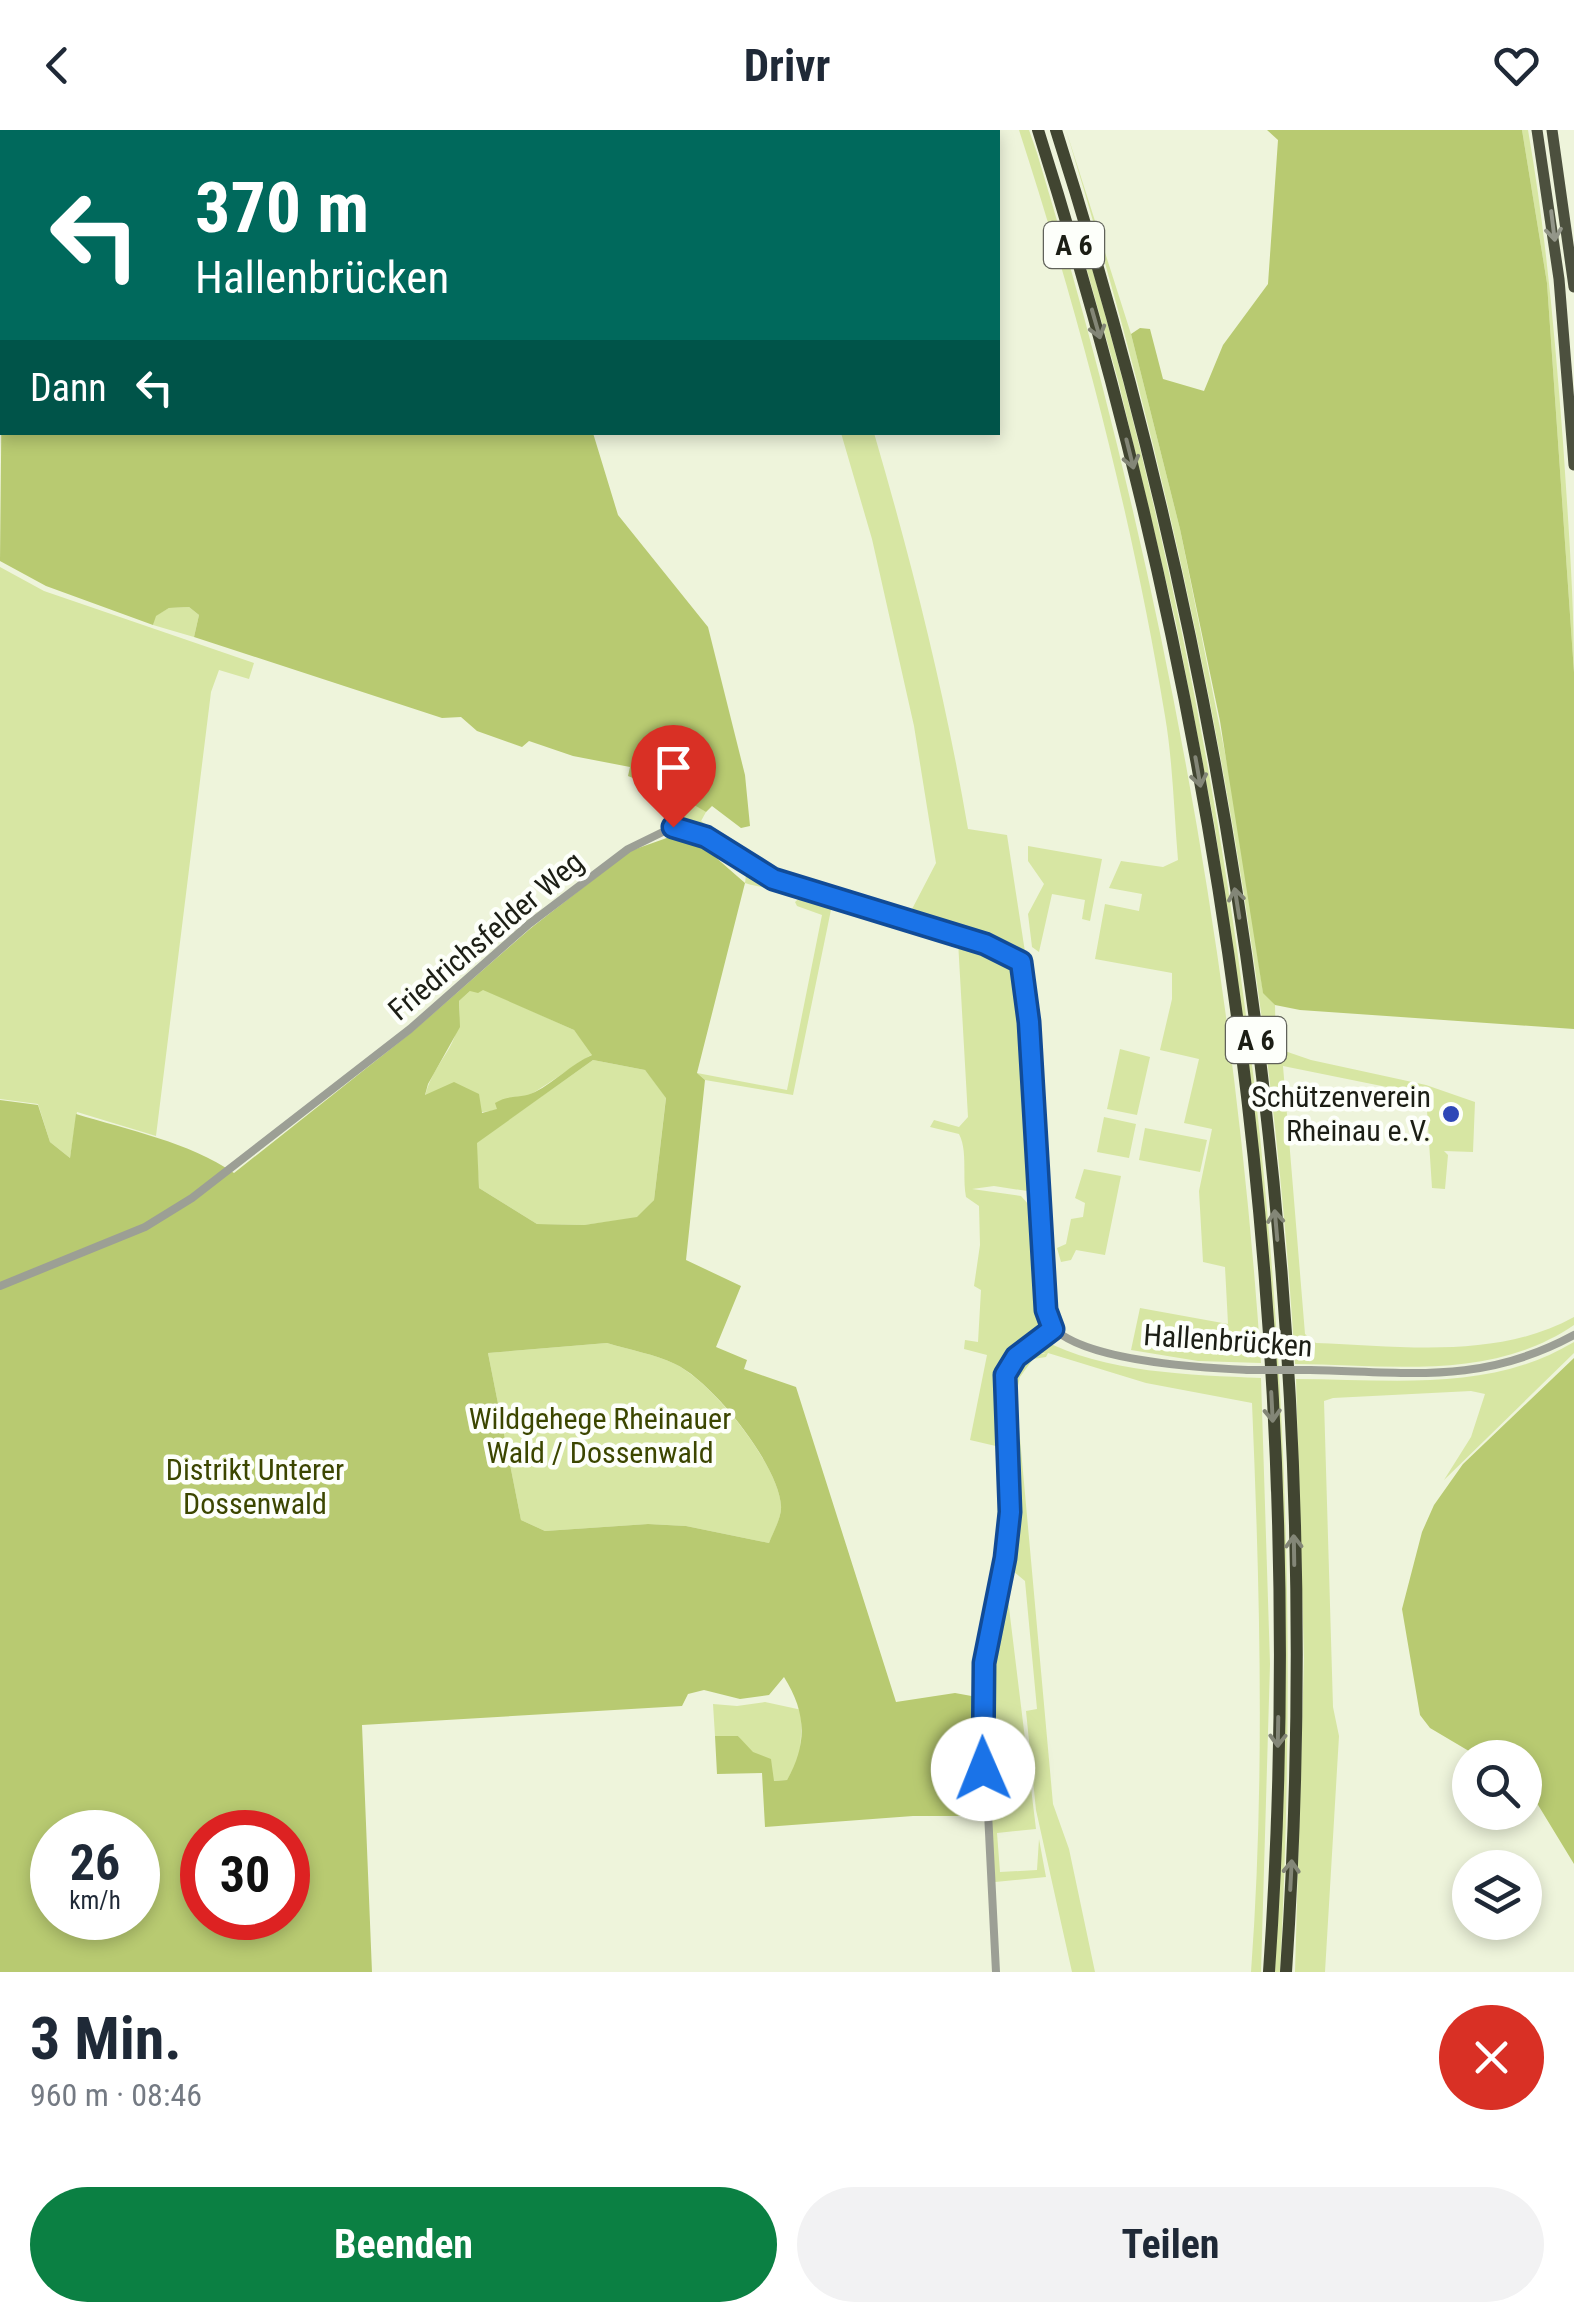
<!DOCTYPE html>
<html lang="de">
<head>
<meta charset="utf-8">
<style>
	:root { --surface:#fff; --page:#f2f2f3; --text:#1f2937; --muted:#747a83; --accent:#0b8043 }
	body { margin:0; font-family:"Roboto Condensed",sans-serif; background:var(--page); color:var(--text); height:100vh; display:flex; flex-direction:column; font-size:38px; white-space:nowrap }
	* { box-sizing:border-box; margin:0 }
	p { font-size:32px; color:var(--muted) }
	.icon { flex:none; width:55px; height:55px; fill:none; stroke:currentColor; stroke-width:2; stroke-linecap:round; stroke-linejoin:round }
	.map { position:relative; height:1842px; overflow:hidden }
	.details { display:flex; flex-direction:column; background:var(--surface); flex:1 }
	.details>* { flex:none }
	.banner { position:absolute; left:0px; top:0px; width:1000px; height:305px; box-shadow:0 5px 15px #0003; background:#00695c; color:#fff; overflow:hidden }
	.controls { position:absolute; left:1452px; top:1610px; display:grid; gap:20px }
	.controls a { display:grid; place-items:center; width:90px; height:90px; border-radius:50%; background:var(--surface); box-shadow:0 5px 15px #0003; font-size:50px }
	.speed { position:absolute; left:30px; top:1680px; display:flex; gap:20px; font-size:50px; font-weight:700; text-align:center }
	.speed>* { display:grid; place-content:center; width:130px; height:130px; border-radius:50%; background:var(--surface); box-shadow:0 5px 15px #0003; line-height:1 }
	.speed small { font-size:25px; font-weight:400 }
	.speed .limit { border:15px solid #d22; background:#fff; color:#111 }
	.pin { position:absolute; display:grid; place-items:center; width:85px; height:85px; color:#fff; margin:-102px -42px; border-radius:50% 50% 50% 0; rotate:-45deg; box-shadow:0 0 10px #0007 }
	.pin .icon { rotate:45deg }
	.me { position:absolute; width:110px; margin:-55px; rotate:359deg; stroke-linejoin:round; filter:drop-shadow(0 0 8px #0008) }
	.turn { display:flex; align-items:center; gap:35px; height:210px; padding:0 30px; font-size:45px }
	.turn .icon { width:130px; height:130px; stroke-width:2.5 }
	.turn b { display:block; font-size:70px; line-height:85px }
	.then { display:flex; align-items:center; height:95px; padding:0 30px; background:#0003; gap:20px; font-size:38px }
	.round { display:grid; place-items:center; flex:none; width:105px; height:105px; border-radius:52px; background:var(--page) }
	.headline { display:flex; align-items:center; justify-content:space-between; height:170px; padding:0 30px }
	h1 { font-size:60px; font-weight:700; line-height:75px }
	.cta { display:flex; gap:20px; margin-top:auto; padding:20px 30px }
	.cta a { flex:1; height:115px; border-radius:60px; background:var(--accent); color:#fff; font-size:40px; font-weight:700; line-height:115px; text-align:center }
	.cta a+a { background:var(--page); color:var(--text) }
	header { display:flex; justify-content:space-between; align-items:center; height:130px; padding:0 30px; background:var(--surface); font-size:45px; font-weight:700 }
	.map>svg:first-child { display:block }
	.green { fill:#d7e6a3 }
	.forest { fill:#b8ca71; fill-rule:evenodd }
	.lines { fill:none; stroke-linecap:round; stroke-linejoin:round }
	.minor { stroke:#9c9f95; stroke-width:8 }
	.trunk { stroke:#4c503e; stroke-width:11 }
	.motorway { stroke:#414531; stroke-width:12 }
	.minor-bridge { stroke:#9c9f95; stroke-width:8 }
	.oneway { stroke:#939689 }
	.oneway2 { stroke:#838677 }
	.route-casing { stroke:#114b97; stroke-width:25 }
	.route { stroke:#1a73e8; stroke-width:18 }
	.poi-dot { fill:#2e47b7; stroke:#fdfffa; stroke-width:4 }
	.labels { text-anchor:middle; stroke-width:9; stroke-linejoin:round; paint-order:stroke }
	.shield { fill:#fdfffa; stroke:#60625a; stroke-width:2.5 }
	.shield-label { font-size:28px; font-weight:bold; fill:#1c1e15 }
	.street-label { font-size:30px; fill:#1c1e15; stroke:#fdfffa }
	.poi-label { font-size:30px; fill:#1c1e15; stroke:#fdfffa; text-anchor:end }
	.park-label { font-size:30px; fill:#3c4600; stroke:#fdfffa }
</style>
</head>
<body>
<header><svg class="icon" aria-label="back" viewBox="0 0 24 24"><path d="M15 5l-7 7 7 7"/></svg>Drivr<svg class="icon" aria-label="heart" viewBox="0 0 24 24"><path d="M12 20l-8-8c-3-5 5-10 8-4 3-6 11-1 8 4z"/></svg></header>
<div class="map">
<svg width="1574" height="1842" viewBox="0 0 1574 1842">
	<rect width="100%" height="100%" fill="#eef4db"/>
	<path class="green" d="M1019 0H1029L1037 23C1157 420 1233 819 1261 1233L1198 1231 1131 1220 1140 1178 1228 1194 1225 1137 1203 1132 1199 1061 1212 999 1184 993 1199 929 1160 920 1172 869V843L1095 829 1105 774 1139 781 1142 764 1109 758 1121 731 1163 737 1178 730C1174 683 1173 633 1165 586 1133 390 1080 188 1019 0Z
		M1066 0 1131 204 1180 399 1235 673 1263 862 1275 875 1276 918 1311 930 1426 955 1475 972 1473 1022 1444 1021 1448 1025 1445 1059 1432 1058 1426 965 1283 936 1305 1204 1316 1213C1401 1216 1496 1230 1574 1187V1195C1492 1251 1389 1235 1295 1234 1270 814 1189 402 1066 0Z
		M1522 0H1528C1546 103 1555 207 1563 312 1568 389 1574 465 1574 542L1547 153Z
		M1079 93C1249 670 1311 1242 1280 1842H1275L1284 1624 1264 1084 1252 959 1215 698 1176 493 1118 250 1074 94Z
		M841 303H874C912 433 945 564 968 699L1007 705 1025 822 1014 816 771 744H784L910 783 936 733 914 596 872 409Z
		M0 437 44 461 254 533 249 549 219 540 211 562 156 1006 77 982 70 1028 50 1012 38 974 0 969Z
		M189 477 199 485 194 507 153 495 155 486 169 478Z
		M673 667 686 669 706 682 701 691 753 727 756 724 760 733 755 734 684 692 663 672 664 668Z
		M1028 716 1102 729 1090 791 1082 789 1085 770 1052 764 1039 822 1032 817 1028 784 1044 754 1028 731Z
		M746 745 761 752 767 750 833 770 793 965 705 950 697 943 787 960 822 785 797 776 795 772 802 766C782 759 764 759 745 753Z
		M958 811 1008 828 1019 842 1035 1055 1027 1061 994 1056 972 1059 1021 1066 1037 1084 1042 1196C1036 1213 1018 1217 1007 1229 989 1248 1000 1294 1000 1317L970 1310 987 1225 964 1219 965 1210 978 1212 981 1160 974 1156 980 1115 979 1076 966 1067C962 1047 968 1021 959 1004L930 997 934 990 959 997 968 987Z
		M483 859 574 900 593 924C563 941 517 981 483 982 468 983 446 969 432 964L425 966C435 927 463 918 459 871L470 861Z
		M1120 919 1150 927 1137 985 1107 979Z
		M593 930 645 940 666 967 654 1070 637 1088 584 1095 537 1094 479 1058 476 1013Z
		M1104 987 1136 994 1129 1028 1097 1022Z
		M1145 998 1207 1010 1200 1042 1139 1030Z
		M1084 1039 1121 1046 1105 1125 1076 1120 1071 1130 1061 1132 1057 1118 1066 1114 1071 1089 1083 1087 1085 1073 1075 1068Z
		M1041 1209C1104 1243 1191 1245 1261 1248L1270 1534 1261 1842H1251C1265 1652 1260 1463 1252 1273L1146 1253 1048 1223 1046 1227 1033 1229 1020 1247 1016 1264 1053 1674 1069 1719 1095 1842H1072L1036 1680 1026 1581 1037 1579 1025 1451 1013 1441 1008 1430 1013 1382 1007 1253C1015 1232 1023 1221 1046 1224L1029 1218Z
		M1574 1212V1223L1444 1350 1471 1307 1485 1264 1471 1261 1333 1268 1324 1271 1333 1577 1339 1606 1325 1842H1295L1304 1528 1296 1249C1391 1249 1489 1263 1574 1212Z
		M607 1213C629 1220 655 1224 675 1234 711 1251 779 1335 781 1376 782 1387 773 1403 769 1413L686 1396 648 1394 545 1401 521 1390 488 1223Z
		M997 1327C1025 1351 983 1518 978 1558L973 1559C973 1522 985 1488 991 1452 999 1410 998 1368 997 1327Z
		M1005 1445 1036 1699 997 1703 1000 1742 1037 1740 1039 1709 1046 1747 995 1752C991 1688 985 1623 987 1559 988 1521 997 1483 1005 1445Z
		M765 1572 802 1580 800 1627 787 1650 773 1651 738 1606H715L713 1574 737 1576Z"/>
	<path class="forest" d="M0 0H644L2 2 0 90Z
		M1267 0H1522L1547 153 1574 542V899L1300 880 1275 875 1263 863 1220 591 1180 399 1131 204 1140 198 1150 199 1163 249 1204 261 1223 215 1268 154 1278 10Z
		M2 228V302L593 303 618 385 708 497 745 645 750 696 741 698 712 676 706 682C682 667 654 657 628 646L630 637 573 626 529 611 522 617 477 601 461 587 442 588 194 507 199 485 189 477 169 478 156 486 153 495 46 456 0 431Z
		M678 704 690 705 745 753 697 943 705 950 686 1130 741 1156 716 1217 747 1230 744 1239 796 1257 896 1572 955 1563 977 1567 982 1686H913L765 1697 762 1643 717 1644 715 1606H738L753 1622 771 1629 774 1651 787 1650C808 1613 806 1582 784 1547L769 1565 740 1569 704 1560 688 1564 682 1576 362 1595 372 1842H0V970L38 975 50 1012 70 1028 76 984C128 1000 189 1012 234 1043L412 902 531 798 630 721ZM483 860 574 900 592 925C571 934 555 952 535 962 521 969 509 964 495 973L497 979 482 983 479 964 454 952 425 965 428 954 460 897 459 871 470 861 478 863ZM593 930 645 940 666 968 654 1070 637 1087 584 1095 537 1094 479 1058 477 1013ZM607 1213C629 1220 655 1224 675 1234 712 1251 779 1335 781 1376 782 1387 773 1402 769 1413L686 1396 648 1394 545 1401 521 1390 488 1223ZM52 1702H138V1788H52ZM202 1702H288V1788H202Z
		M1574 1228V1734L1532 1665 1525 1660V1628L1479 1627 1430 1598 1420 1585 1402 1479 1422 1402 1434 1375 1463 1334Z"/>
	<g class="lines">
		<path class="minor" d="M0 1156 145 1097 192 1068 410 899 529 794 628 719 673 697 706 707 773 749 985 814 1021 832 1029 892 1048 1191C1071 1231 1203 1238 1248 1240
			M1310 1240C1409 1242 1482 1255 1574 1205
			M996 1842 982 1563 1010 1381 1003 1257C1008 1227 1031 1217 1053 1199"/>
		<path class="trunk" d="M1537 0 1559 149 1574 335
			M1552 0 1574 157"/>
		<path class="motorway" d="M1038 0C1226 592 1312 1221 1269 1842
			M1056 0C1245 590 1328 1223 1286 1842"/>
		<path class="minor-bridge" d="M1248 1240H1310"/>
	</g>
	<defs><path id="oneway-shaft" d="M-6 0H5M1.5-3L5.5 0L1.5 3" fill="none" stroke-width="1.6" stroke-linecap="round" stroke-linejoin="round" transform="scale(2.5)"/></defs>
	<use class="oneway" href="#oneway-shaft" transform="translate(1553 96) rotate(83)"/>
	<g class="oneway2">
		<use href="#oneway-shaft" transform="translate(1096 194) rotate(74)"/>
		<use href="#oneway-shaft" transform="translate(1130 324) rotate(76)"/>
		<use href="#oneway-shaft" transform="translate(1198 642) rotate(80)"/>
		<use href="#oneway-shaft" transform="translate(1237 773) rotate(-99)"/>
		<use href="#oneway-shaft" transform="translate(1276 1095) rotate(-95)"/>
		<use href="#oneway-shaft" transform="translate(1272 1277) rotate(87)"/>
		<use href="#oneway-shaft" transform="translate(1294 1420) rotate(-91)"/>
		<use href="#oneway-shaft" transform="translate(1278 1602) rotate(91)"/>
		<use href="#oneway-shaft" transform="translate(1291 1745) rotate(-87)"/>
	</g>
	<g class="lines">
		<g class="route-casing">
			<path id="route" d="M673 697 706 707 773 749 985 814 1021 832 1029 892 1046 1180 1053 1199 1016 1227 1005 1245 1010 1382 1005 1428 984 1533 983 1639"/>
		</g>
		<use href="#route" class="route"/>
	</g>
	<circle class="poi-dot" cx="1451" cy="984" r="10"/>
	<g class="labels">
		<g class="shield">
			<rect x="1044" y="92" width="60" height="46" rx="8"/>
			<rect x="1226" y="887" width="60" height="46" rx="8"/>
		</g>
		<g class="shield-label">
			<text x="1074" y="125">A 6</text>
			<text x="1256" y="920">A 6</text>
		</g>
		<g class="street-label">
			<text transform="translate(486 806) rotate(-40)" y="10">Friedrichsfelder Weg</text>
			<text transform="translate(1228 1211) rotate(4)" y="10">Hallenbrücken</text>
		</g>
		<g class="poi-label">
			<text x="1431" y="977">Schützenverein<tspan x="1431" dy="34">Rheinau e.V.</tspan></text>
		</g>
		<g class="park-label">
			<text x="600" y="1299">Wildgehege Rheinauer<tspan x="600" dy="34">Wald / Dossenwald</tspan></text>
			<text x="255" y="1350">Distrikt Unterer<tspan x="255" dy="34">Dossenwald</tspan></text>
		</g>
	</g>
</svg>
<div class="controls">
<a><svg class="icon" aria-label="search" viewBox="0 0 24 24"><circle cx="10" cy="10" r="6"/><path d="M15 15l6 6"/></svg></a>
<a><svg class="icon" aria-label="layers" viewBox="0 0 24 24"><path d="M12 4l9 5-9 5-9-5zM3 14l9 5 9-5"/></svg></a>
</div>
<div class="speed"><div>26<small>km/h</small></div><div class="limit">30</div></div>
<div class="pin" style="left:673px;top:697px;background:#d93025"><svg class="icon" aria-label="arrive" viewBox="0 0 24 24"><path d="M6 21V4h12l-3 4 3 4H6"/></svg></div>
<svg class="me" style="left:983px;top:1639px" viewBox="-20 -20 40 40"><circle r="19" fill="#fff"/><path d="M0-13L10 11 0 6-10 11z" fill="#1a73e8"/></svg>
<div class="banner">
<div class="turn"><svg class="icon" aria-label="left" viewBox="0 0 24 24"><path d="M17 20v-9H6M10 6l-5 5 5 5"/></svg><div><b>370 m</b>Hallenbrücken</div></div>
<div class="then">Dann<svg class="icon" aria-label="left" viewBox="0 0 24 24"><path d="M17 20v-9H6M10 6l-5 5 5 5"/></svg></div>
</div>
</div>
<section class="details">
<div class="headline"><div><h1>3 Min.</h1><p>960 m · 08:46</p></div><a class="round" style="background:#d93025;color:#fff"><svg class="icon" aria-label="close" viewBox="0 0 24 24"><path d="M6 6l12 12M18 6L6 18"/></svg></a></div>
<div class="cta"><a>Beenden</a><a>Teilen</a></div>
</section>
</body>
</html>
